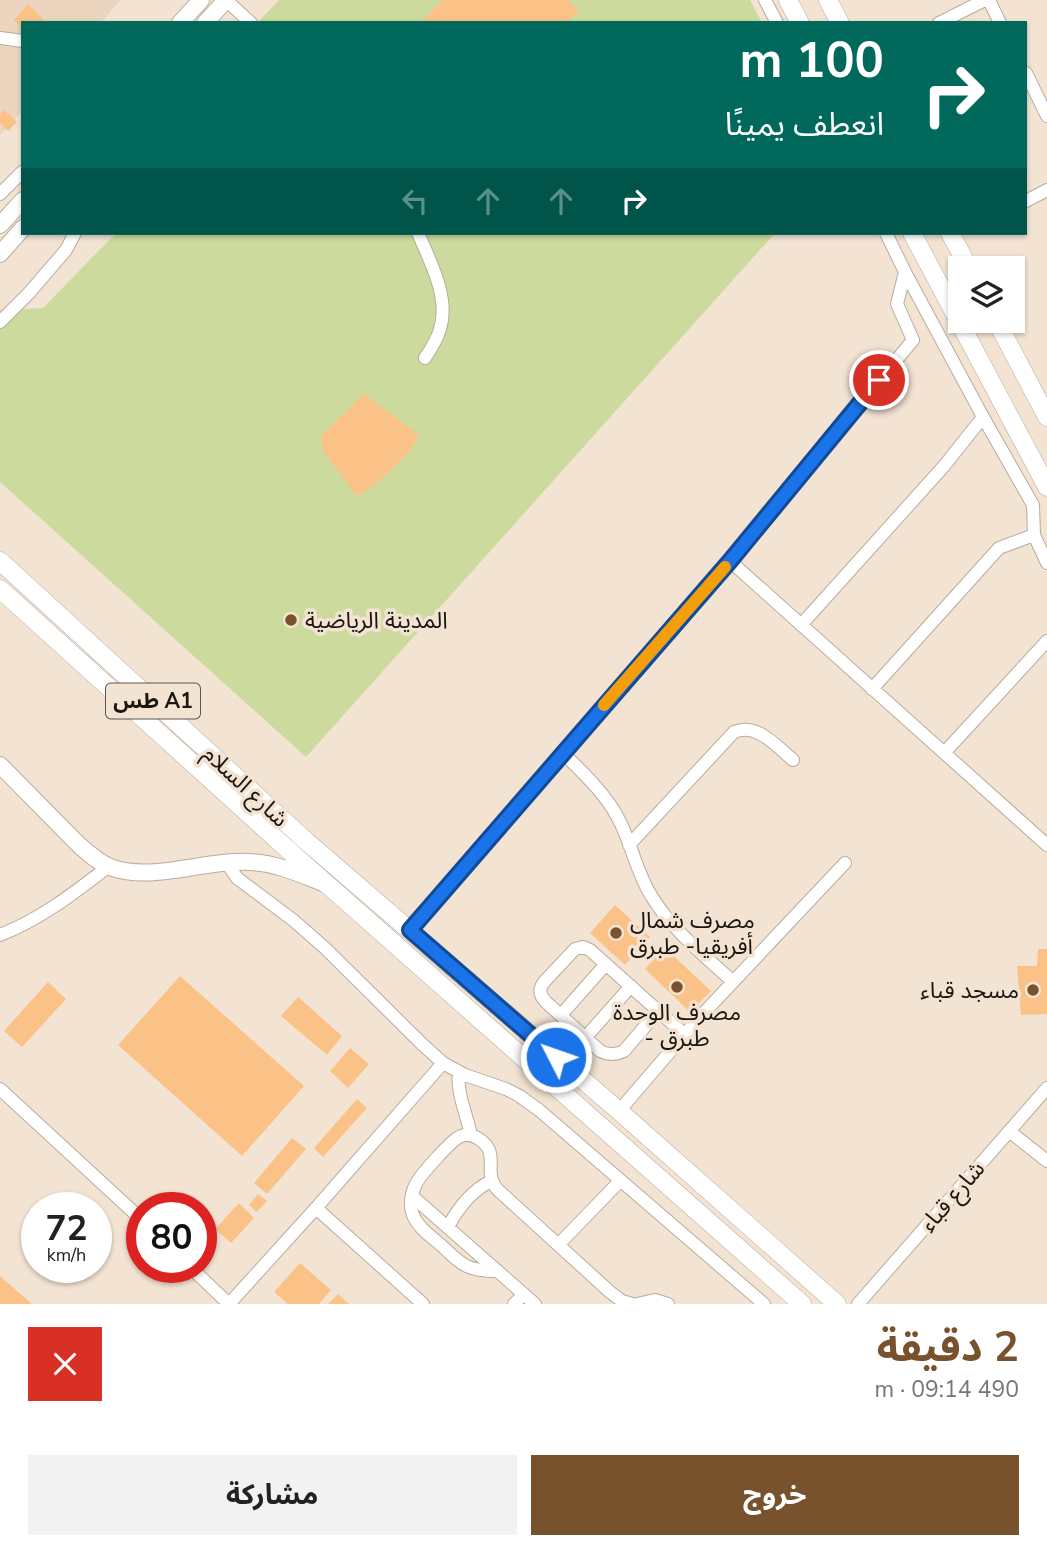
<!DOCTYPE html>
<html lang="ar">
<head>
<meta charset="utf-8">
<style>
	:root { --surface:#fff; --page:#f2f2f2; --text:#222; --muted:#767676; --accent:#77522d }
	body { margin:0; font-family:"Nunito Sans","Noto Sans Arabic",sans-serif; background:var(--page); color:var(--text); direction:rtl; height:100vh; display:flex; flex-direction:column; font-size:26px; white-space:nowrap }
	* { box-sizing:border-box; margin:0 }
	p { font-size:23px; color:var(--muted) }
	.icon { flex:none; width:38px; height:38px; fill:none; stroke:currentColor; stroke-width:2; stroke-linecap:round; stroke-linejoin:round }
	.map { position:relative; height:1304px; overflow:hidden; direction:ltr }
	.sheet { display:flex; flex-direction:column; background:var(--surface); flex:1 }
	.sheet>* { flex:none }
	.guide { position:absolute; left:21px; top:21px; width:1006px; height:214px; border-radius:0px; box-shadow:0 2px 5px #0004; direction:rtl; background:#00695c; color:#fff; overflow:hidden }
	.buttons { position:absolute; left:948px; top:256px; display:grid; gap:14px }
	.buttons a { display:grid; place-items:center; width:77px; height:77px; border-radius:0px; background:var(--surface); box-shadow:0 2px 5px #0004; font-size:35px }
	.speed { position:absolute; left:21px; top:1192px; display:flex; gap:14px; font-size:35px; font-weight:700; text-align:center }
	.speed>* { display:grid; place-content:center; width:91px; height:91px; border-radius:50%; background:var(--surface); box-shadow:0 2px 5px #0004; line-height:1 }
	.speed small { font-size:18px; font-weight:400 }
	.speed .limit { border:10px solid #d22; background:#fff; color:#111 }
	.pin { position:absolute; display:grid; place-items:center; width:60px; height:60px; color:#fff; margin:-30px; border:4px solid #fff; border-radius:50%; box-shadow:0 2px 7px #0007 }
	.me { position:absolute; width:77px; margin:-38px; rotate:311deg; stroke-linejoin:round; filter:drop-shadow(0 0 5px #0008) }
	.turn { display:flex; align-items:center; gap:24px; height:147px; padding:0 28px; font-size:32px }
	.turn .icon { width:91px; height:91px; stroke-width:2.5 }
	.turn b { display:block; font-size:49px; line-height:60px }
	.lanes { display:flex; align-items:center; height:66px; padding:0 28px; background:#0003; justify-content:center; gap:35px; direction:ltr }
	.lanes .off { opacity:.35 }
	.round { display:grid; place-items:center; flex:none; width:74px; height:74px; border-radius:0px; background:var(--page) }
	.summary { display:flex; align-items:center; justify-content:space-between; height:119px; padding:0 28px }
	h1 { font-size:42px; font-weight:700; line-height:52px; color:var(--accent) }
	.action { display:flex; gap:14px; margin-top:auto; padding:14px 28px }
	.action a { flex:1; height:80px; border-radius:0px; background:var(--accent); color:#fff; font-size:28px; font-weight:700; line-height:80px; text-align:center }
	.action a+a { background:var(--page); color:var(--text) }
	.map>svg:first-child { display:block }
	.built { fill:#ebd5bf }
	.green { fill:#ccdb9d }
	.building { fill:#fbc287 }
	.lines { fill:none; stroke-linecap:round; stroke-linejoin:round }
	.minor-casing { stroke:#baab9c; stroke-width:14 }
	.major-casing { stroke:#baab9c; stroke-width:18 }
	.highway-casing { stroke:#baab9c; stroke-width:19 }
	.minor { stroke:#fff; stroke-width:12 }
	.major { stroke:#fff; stroke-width:16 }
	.highway { stroke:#fff; stroke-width:18 }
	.route-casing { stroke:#114b97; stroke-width:18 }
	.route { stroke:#1a73e8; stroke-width:12 }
	.slow { stroke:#f59e0b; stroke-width:12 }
	.poi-dot { fill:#77522d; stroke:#f3e3d3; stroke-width:2.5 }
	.labels { text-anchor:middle; stroke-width:7; stroke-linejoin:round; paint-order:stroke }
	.shield { fill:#f3e3d3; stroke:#5c544b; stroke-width:2 }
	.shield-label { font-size:21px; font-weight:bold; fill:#1c1611 }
	.poi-label { font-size:23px; fill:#1c1611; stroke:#f3e3d3; text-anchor:start }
	.street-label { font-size:23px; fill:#1c1611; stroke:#f3e3d3 }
</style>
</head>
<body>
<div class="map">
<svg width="1047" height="1304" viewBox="0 0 1047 1304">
	<rect width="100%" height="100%" fill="#f3e3d3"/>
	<path class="built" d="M0 0H121L100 23H23V110L0 135Z"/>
	<path class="green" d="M279 0H750L762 23H257Z
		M116 233H775L306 757 0 482V310L43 308Z"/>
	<path class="building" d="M443 0H568L579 11 567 23H427L423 19Z
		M28 4 47 23H23V29L14 20Z
		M5 110 17 122 8 131 0 123V114Z
		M364 394 419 435 409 452 392 469 374 486 357 496 322 450 321 436Z
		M615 905 650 937 625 965 590 933Z
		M665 948 711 991 690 1012 645 969Z
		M1038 949H1047V1014L1021 1015 1017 966H1037Z
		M180 976 304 1086 242 1156 118 1045Z
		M48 982 66 999 22 1047 4 1031Z
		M298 997 342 1036 327 1055 281 1016Z
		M350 1048 369 1064 348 1088 330 1071Z
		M357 1099 367 1108 323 1157 314 1148Z
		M292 1138 306 1149 267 1194 254 1183Z
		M258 1194 267 1201 257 1212 249 1205Z
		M239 1203 254 1218 231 1243 215 1229Z
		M300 1263 331 1290 319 1304H288L274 1292Z
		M0 1276 32 1304H0Z
		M338 1294 349 1304H328Z"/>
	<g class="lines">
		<g class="minor-casing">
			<path id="minor" d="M226 0 251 23
				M765 0 777 23
				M989 0 1000 23
				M939 23 985 0
				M0 38 23 41
				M1026 73 1047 116
				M0 194 22 172
				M1026 201 1047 190
				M418 233C430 261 450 298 440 329 437 340 431 349 425 358
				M905 272 983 417 1033 505 1034 535 1047 563
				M0 322 29 293 66 250 75 233
				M730 561 1047 845
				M801 625 944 466 983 417
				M872 689 999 548 1034 535
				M563 753C583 773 605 793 618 818 632 844 636 872 652 897 672 930 705 956 733 982
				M944 753 1047 641
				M629 845 734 732C757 722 776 746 793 760
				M226 862 237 878 293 920 325 948 422 1044 443 1063 465 1075 506 1089 518 1095 539 1110 764 1304
				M410 930 730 561 913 340 897 304 905 272 886 233
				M0 935C41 919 74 893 109 866
				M659 1010 624 1051C616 1055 608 1055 600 1051L546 1002C540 996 538 990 544 982L575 949 583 947 590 950 684 1034
				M561 1015 606 964
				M585 1038 631 986
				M459 1072C456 1092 467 1115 471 1135
				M0 1089 142 1220
				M619 1111 698 1019 845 863
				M1009 1131 1047 1161
				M412 1196 535 1304
				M316 1208 423 1304
				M448 1227C458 1208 471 1191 491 1181
				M559 1244 620 1181
				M190 1267 229 1304
				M498 1271C468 1271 463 1266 442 1246 432 1237 418 1228 413 1215 409 1205 411 1193 416 1184 420 1175 451 1141 459 1137 466 1133 473 1135 479 1139 502 1154 481 1172 498 1190L610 1292 622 1301 632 1304
				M229 1304 316 1208 443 1063
				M514 1304 524 1294
				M637 1304 655 1300 668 1304
				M858 1304 1047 1088"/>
		</g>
		<g class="major-casing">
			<path id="major" d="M180 23 201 0
				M205 23 226 0
				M0 225 23 200
				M0 254 23 228
				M0 765 79 845C89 854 98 862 110 867 151 883 206 859 250 862 276 863 300 874 323 883"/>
		</g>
		<g class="highway-casing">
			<path id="highway" d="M788 0 800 23
				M828 0 840 23
				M912 233 1047 487
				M950 233 969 268
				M996 320 1047 417
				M0 561 306 841 619 1111 837 1304
				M0 589 295 856 802 1304"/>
		</g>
		<use href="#minor" class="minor"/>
		<use href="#major" class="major"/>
		<use href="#highway" class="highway"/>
	</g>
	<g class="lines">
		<g class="route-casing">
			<path id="route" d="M556 1057 410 930 730 561 879 380"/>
		</g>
		<use href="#route" class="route"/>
		<path class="slow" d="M604 705 725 567"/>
	</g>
	<g class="poi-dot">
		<circle cx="291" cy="620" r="7"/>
		<circle cx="616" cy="933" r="7"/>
		<circle cx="677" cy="987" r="7"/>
		<circle cx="1033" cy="990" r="7"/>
	</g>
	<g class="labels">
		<rect class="shield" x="106" y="683.5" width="94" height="35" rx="5"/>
		<g class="shield-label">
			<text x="153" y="708">طس A1</text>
		</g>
		<g class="poi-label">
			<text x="305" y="628">المدينة الرياضية</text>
			<text x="630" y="928">مصرف شمال<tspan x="630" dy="26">أفريقيا- طبرق</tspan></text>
			<text x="1019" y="998" text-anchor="end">مسجد قباء</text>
			<text x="677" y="1020" text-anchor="middle">مصرف الوحدة<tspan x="677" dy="26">- طبرق</tspan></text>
		</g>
		<g class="street-label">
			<text transform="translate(246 786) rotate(43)" y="8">شارع السلام</text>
			<text transform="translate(952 1196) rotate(-49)" y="8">شارع قباء</text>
		</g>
	</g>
</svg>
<div class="buttons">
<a><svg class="icon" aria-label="layers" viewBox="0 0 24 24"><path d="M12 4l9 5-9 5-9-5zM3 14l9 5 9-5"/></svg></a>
</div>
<div class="speed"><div>72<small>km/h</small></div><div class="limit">80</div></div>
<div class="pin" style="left:879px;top:380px;background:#d93025"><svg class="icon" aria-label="arrive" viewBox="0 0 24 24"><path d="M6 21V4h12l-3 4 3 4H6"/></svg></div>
<svg class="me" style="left:556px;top:1057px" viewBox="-20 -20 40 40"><circle r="17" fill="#1a73e8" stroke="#fff" stroke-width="3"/><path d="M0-11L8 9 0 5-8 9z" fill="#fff"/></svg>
<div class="guide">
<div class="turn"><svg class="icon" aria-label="right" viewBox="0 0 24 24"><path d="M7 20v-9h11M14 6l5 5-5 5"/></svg><div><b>100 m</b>انعطف يمينًا</div></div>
<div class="lanes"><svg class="icon off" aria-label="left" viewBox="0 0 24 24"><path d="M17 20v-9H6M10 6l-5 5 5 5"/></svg><svg class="icon off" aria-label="ahead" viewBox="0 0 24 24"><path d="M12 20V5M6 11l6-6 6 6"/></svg><svg class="icon off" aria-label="ahead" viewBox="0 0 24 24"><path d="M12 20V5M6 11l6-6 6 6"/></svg><svg class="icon" aria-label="right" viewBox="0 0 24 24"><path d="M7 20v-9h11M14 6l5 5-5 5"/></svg></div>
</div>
</div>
<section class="sheet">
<div class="summary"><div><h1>2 دقيقة</h1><p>490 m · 09:14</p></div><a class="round" style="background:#d93025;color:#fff"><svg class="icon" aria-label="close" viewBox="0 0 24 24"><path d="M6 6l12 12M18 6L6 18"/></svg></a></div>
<div class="action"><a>خروج</a><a>مشاركة</a></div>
</section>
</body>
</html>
